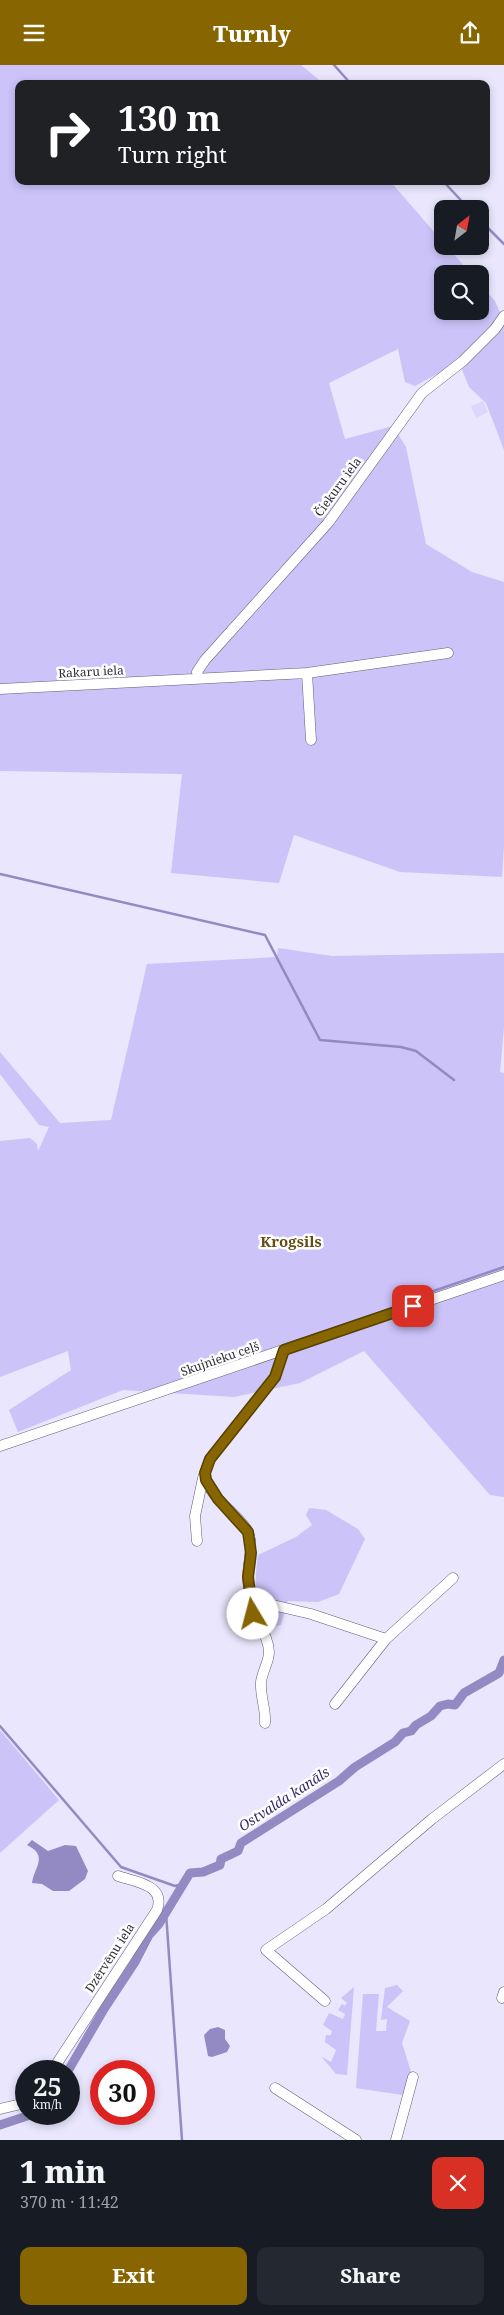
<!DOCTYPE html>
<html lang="en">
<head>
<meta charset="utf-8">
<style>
	:root { --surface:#171b24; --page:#242831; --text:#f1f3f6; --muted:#9ea1a6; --accent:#876500 }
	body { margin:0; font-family:"Noto Serif",serif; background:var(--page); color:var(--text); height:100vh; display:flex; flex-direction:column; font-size:19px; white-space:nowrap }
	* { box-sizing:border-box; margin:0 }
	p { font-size:16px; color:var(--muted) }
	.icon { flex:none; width:28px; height:28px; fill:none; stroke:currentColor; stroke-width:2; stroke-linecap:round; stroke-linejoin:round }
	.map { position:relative; height:2075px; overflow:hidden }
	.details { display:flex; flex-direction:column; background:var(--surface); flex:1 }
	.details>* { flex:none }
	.guide { position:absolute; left:15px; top:15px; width:475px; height:105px; border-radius:10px; box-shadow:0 2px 8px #0003; background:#202124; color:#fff; overflow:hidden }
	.needle { width:32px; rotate:31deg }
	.tools { position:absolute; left:434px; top:135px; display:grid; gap:10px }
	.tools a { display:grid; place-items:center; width:55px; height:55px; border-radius:10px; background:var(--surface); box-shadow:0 2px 8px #0003; font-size:25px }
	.speed { position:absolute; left:15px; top:1995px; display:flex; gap:10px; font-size:25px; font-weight:700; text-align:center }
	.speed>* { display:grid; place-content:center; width:65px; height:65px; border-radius:50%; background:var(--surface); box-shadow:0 2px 8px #0003; line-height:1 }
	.speed small { font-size:12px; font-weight:400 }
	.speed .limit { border:8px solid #d22; background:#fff; color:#111 }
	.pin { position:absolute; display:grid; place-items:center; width:42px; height:42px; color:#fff; margin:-21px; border-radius:10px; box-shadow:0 2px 8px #0006 }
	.me { position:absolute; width:55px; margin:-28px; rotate:352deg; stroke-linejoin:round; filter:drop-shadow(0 0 4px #0008) }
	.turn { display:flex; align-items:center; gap:18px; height:105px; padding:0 20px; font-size:22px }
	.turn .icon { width:65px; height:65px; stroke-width:2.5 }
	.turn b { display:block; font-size:35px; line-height:42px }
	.round { display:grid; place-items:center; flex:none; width:52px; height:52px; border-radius:10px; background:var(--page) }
	.overview { display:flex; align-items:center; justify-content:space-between; height:85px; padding:0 20px }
	h1 { font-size:30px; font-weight:800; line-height:38px }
	.action { display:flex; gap:10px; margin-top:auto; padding:10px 20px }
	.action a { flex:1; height:58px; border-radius:10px; background:var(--accent); color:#fff; font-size:20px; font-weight:800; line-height:58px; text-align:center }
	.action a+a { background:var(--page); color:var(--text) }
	header { display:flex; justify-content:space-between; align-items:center; height:65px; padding:0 20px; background:var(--accent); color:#fff; font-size:22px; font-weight:800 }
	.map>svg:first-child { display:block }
	.built { fill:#ddd8fb }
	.green { fill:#ccc3f9 }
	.water { fill:#948ac3 }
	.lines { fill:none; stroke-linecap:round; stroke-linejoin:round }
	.stream { stroke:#948ac3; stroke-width:2.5 }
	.canal { stroke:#948ac3; stroke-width:9 }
	.minor-casing { stroke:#625e76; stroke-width:11 }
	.minor { stroke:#fff; stroke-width:10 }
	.route-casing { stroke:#584200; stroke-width:12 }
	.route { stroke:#876500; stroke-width:9 }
	.labels { text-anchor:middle; stroke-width:5; stroke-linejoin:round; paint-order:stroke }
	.street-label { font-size:12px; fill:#2e2d37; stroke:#fff }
	.water-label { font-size:14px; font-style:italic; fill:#3c296e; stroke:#fff }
	.quarter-label { font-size:15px; font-weight:bold; fill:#644d11; stroke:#fff }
</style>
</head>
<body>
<header><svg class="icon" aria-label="menu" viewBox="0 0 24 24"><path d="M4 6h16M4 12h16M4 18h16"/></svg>Turnly<svg class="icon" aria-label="share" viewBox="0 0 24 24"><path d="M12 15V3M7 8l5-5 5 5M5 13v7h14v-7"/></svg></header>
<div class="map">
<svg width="504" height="2075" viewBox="0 0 504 2075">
	<rect width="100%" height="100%" fill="#e9e6fd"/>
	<path class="built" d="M483 336 488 347 476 353 471 341Z"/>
	<path class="green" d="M0 0H301L324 19H19V116H390L442 176V181H447L471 209H442V246H480V219L495 236 504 257V385L486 338 469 322 459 297 415 321 405 317 398 284 329 318 345 374 393 361 406 382 426 479 472 507 504 517V780L502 812 400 807 294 770 279 818 171 808 182 709 0 706Z
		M278 883 332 891 504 888V962L500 1007 504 1008V1432L490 1430 364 1286 300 1318 234 1332 123 1325 18 1367 9 1345 71 1305 68 1286 0 1312V1076L30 1073 37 1079 38 1086 49 1062 39 1060 0 1009V987L60 1058 111 1055 147 899 277 892Z
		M309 1443 326 1445 358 1464 365 1474 339 1529 318 1537 288 1536 281 1560 268 1563C254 1540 254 1517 258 1490L296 1472 312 1460 306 1450Z
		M0 1665 59 1735 0 1788Z
		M397 1920 403 1926 387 1942 410 1956 402 1978 412 2010 402 2030 356 2023 363 1929H379L376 1966H386L387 1954 381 1955 385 1923Z
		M354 1922 347 2010 336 2009 321 1991 331 1997 336 1985 325 1977 326 1970H331L332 1966 323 1960 329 1948 343 1954 345 1949 338 1945 342 1939 345 1941 347 1938 341 1933Z"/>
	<path class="water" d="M32 1775 48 1786 65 1780 76 1781 88 1806 85 1814 69 1826H53L42 1819 32 1818C34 1802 49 1791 27 1780Z
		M218 1962 225 1965V1974L230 1981 227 1987 212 1992 208 1991 204 1970 210 1964Z"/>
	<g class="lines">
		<path class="stream" d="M334 0 351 19
			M443 116 469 144
			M480 155 504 179
			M0 809 265 870 320 975 401 982 416 986 454 1015
			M401 1237 504 1202
			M0 1661 121 1802 175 1821 182 1819
			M166 1848 182 2075"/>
		<path class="canal" d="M68 2006 104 1944 135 1897 149 1870 159 1859 190 1808 203 1807 220 1800 221 1794 238 1786 241 1778 339 1716 355 1702 395 1677 403 1668 411 1666 416 1660 431 1651 440 1641 448 1639 455 1640 464 1628 499 1608 504 1595
			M0 2060 33 2049"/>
		<g class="minor-casing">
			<path id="minor" d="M307 608 311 675
				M198 613 197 607 205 595 328 458 422 328 463 296 495 264 504 251
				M0 624 307 608 448 588
				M0 1381 504 1210
				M205 1408C207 1432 235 1446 247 1465 255 1480 247 1499 248 1515 249 1525 250 1539 253 1549 259 1564 268 1569 269 1587 269 1597 262 1607 261 1617 260 1632 266 1643 265 1658
				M197 1476 195 1451 203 1413 210 1394 275 1312 284 1285
				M251 1535 311 1549 386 1574
				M335 1639 386 1574 453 1513
				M502 1933 504 1927
				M325 1936 266 1885 326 1844 432 1754 504 1699
				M52 2006 157 1845C166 1820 136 1817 118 1811
				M275 2023 356 2075
				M0 2044 26 2038
				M396 2075 413 2012"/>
		</g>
		<use href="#minor" class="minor"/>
	</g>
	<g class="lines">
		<g class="route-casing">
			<path id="route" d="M253 1549 248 1512 251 1488 248 1467 218 1434 206 1415 205 1408 210 1394 275 1312 284 1285 413 1241"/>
		</g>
		<use href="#route" class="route"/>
	</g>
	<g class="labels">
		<g class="street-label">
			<text transform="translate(338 422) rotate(-54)" y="4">Čiekuru iela</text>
			<text transform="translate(91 607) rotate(-3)" y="4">Rakaru iela</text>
			<text transform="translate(220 1294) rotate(-19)" y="4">Skujnieku ceļš</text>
			<text transform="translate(110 1893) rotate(-57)" y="4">Dzērvēnu iela</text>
		</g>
		<g class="water-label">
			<text transform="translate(284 1734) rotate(-33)" y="5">Ostvalda kanāls</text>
		</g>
		<g class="quarter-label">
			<text x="291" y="1182">Krogsils</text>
		</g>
	</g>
</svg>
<div class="tools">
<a><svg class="needle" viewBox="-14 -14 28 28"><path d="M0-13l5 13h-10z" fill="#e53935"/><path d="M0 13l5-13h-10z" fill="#9ea1a6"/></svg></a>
<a><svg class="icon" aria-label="search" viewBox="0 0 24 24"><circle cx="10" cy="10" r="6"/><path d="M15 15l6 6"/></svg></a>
</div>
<div class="speed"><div>25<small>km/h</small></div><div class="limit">30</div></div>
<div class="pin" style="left:413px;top:1241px;background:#d93025"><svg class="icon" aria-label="arrive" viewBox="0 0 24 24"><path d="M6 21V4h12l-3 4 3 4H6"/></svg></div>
<svg class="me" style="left:253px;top:1549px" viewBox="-20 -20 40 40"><circle r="19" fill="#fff"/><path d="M0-13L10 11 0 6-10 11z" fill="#876500"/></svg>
<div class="guide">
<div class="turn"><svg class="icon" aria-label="right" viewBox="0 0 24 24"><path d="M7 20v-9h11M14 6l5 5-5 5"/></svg><div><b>130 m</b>Turn right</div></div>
</div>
</div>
<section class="details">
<div class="overview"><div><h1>1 min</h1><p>370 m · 11:42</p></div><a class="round" style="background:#d93025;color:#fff"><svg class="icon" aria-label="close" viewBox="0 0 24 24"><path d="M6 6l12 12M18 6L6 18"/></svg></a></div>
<div class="action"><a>Exit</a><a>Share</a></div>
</section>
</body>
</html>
